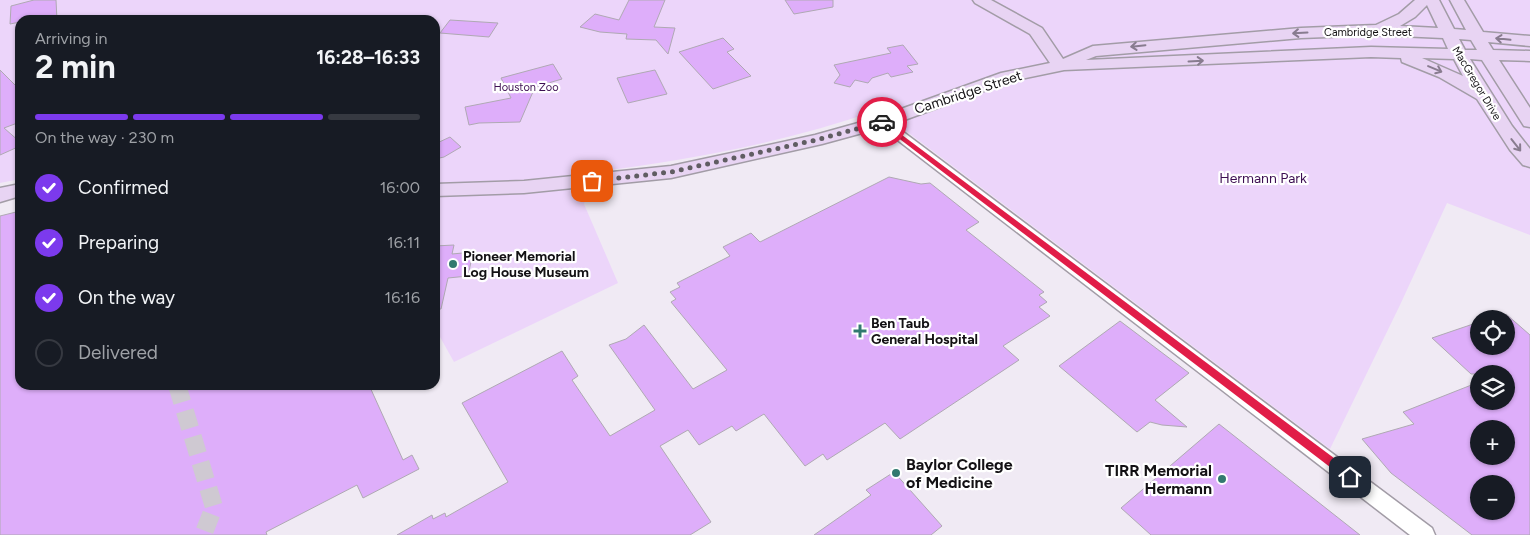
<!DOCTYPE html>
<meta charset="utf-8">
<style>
body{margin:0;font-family:Figtree,sans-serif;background:#20242c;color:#f1f3f6;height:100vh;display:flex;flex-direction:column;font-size:19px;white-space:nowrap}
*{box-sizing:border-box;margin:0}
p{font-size:16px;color:#9ea1a6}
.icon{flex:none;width:28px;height:28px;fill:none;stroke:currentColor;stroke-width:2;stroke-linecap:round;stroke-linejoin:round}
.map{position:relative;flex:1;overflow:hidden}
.drawer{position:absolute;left:15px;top:15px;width:425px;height:375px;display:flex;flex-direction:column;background:#171b24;border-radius:15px;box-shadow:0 1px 4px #0004}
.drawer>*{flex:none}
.tools{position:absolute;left:1470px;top:310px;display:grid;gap:10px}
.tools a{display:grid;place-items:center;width:45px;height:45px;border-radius:50%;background:#171b24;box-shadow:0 1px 4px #0004;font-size:25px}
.pin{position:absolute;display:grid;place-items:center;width:42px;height:42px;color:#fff;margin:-21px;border-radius:10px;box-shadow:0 2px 8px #0006}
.courier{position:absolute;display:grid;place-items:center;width:50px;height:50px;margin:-25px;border:4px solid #e11d48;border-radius:50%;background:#fff;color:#222;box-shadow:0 1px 6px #0007}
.head em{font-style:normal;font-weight:700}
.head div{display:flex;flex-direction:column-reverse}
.head{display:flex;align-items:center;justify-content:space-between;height:85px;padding:0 20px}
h1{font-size:32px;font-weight:700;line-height:38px}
.bar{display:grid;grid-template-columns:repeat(4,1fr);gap:8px 5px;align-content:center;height:60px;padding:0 20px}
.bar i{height:6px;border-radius:4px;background:#363941}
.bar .current{background:#7c3aed}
.bar p{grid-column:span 4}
ol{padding:0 20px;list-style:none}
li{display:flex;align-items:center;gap:15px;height:55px}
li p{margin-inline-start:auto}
li .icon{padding:5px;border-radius:50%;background:#7c3aed;color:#fff;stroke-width:4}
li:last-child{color:#9ea1a6}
li i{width:28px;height:28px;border:2px solid #363941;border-radius:50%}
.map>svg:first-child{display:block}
.green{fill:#ecd5fa}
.building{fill:#deaefa;stroke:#afa9b3;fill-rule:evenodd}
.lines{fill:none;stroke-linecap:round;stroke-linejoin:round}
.street-tunnel{stroke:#cfc9d2;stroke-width:18;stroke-dasharray:18 9;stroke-linecap:butt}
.street-casing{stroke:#a29ca6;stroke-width:3}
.secondary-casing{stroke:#a29ca6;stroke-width:3}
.street{fill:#fff;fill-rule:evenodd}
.secondary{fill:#e8d4f3;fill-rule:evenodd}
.oneway{stroke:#887c8f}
.route{fill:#e11d48}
.done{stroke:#605d62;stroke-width:5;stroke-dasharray:0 9}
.poi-dot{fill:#327970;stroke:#fff;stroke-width:2}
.labels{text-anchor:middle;stroke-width:4.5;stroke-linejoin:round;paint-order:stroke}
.far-street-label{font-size:11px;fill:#131114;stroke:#fff}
.far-park-label{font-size:11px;fill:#3d0f52;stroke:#fff}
.street-label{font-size:14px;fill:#131114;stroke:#fff}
.park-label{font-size:14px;fill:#3d0f52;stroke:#fff}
.poi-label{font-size:14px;font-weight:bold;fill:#131114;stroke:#fff;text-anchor:start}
.near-poi-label{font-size:16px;font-weight:bold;fill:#131114;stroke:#fff;text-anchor:start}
</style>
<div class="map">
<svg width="1530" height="535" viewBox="0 0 1530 535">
<rect width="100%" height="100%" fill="#f0eaf4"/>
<path class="green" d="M 0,0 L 1530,0 L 1530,235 L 1447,203 L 1400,305 L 1330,449 L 878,110 C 786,142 691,160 594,172 L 584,204 L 618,283 L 454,362 L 435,328 L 435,20 L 20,20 L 20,179 L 0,183 Z"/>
<g class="building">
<polygon points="34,0 56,0 57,20 20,20 20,22 10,24 11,6"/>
<polygon points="629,0 665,0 654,27 675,28 668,54 656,40 626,39 627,34 600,32 580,27 595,14 619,20"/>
<polygon points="785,0 833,0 833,7 794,14"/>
<polygon points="450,20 498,23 489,37 440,33"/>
<polygon points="723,38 734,49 727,52 751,76 713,89 679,52"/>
<polygon points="903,45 918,64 907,66 913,72 891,77 888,73 872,78 868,83 855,80 850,87 834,83 840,75 834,65 891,53 887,48"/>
<polygon points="553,64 562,79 535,87 520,122 479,123 469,125 465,107 511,98 501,78"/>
<polygon points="0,70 20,90 20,122 4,128 20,142 20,146 0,155"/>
<polygon points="655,70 667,94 628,103 617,78"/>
<polygon points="450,137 461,147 444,157 435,159 435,144"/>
<polygon points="889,177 921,184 930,183 979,222 966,230 1044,292 1039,295 1047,302 1039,307 1050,316 1003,346 1019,360 900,439 885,423 827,460 823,454 805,466 764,414 736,431 732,426 699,445 688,430 660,446 711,522 690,535 397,535 432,515 433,519 445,513 446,517 508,482 462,403 562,351 578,376 572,380 610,436 655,410 609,345 626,339 644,325 693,389 727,370 671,302 676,299 670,292 680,287 677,283 730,256 723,247 751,233 760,242"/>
<polygon points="20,211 20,385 369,385 403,460 412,455 419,469 363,498 357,485 266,532 267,535 0,535 0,216"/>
<polygon points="454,245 452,254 473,252 468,276 448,278 441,309 435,309 435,246"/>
<path d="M 1506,314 L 1530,335 L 1530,535 L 1472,535 L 1391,473 L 1362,439 L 1414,424 L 1403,412 L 1479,382 L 1479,401 L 1506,401 L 1506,374 L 1471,374 L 1432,338 L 1479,322 L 1479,346 L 1506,346 ZM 1479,429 L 1506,429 L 1506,456 L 1479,456 ZM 1479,484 L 1506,484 L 1506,511 L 1479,511 Z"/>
<polygon points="1120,321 1189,373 1155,400 1187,427 1162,425 1150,422 1137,432 1059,366"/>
<polygon points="1219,424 1360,535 1151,535 1121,508"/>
<polygon points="894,472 942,526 931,535 814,535 871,495 866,490"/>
</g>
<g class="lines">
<polyline class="street-tunnel" points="177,385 214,507 203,535"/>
<defs>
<polygon id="street" points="882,118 886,119 1432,528 1435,535 1410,535 878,125 876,122 878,119"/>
<g id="secondary">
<path d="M 973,0 L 991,0 L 1042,28 L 1063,59 L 1093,46 L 1301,28 L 1376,25 L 1399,14 L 1415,0 L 1439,0 L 1454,29 L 1466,30 L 1450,0 L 1464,0 L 1483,32 L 1530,36 L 1530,46 L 1488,42 L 1493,50 L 1530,51 L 1530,61 L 1499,60 L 1530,108 L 1530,127 L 1524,126 L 1482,60 L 1470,59 L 1512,126 L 1530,149 L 1530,167 L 1523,165 L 1510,150 L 1477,99 L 1439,77 L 1402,62 L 1401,58 L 1371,57 L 1064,70 L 1011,81 L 888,126 L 822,144 L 671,178 L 524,193 L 435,196 L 435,184 L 524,181 L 671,166 L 815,135 L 876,118 L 1001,73 L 1050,63 L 1030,34 L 975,3 ZM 1427,5 L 1438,28 L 1400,26 L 1415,17 ZM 1378,35 L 1443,38 L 1448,49 L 1371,47 L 1086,60 L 1096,56 L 1301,38 ZM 1459,39 L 1471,40 L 1477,50 L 1465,50 ZM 1422,58 L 1454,59 L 1463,76 Z"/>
<polygon points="20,184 20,196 0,202 0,188"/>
</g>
</defs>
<use href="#street" class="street-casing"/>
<use href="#secondary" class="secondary-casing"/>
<use href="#street" class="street"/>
<use href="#secondary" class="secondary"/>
</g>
<defs><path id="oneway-shaft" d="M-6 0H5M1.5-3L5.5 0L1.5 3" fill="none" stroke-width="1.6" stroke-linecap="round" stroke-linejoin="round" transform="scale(1.25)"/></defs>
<g class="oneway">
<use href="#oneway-shaft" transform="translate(1300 33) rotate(177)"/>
<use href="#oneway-shaft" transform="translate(1503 39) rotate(-174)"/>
<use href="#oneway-shaft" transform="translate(1138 46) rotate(174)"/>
<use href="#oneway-shaft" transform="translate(1196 61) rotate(-3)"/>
<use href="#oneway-shaft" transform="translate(1435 69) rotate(23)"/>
<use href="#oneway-shaft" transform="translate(1516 145) rotate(52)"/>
</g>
<polygon class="route" points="882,120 1354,473 1354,480 1347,480 880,124 879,122"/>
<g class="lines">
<polyline class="done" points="592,181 671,172 816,140 882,122"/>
</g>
<g class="poi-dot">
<circle cx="453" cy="264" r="5"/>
<path d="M857.5 323.5h5v5h5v5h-5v5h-5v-5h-5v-5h5z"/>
<circle cx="896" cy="473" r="5"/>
<circle cx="1222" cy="479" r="5"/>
</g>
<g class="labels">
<g class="far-street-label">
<text x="1368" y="36">Cambridge Street</text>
<text transform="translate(1477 83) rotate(59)" y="4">MacGregor Drive</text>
</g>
<g class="far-park-label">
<text x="526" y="91">Houston Zoo</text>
</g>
<g class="street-label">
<text transform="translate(968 92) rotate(-18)" y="5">Cambridge Street</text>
</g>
<g class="park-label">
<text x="1263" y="183">Hermann Park</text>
</g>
<g class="poi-label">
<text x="463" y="261">Pioneer Memorial<tspan x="463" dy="16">Log House Museum</tspan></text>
<text x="871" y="328">Ben Taub<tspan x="871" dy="16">General Hospital</tspan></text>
</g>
<g class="near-poi-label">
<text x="906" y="470">Baylor College<tspan x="906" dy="18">of Medicine</tspan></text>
<text x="1212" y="476" text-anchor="end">TIRR Memorial<tspan x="1212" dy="18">Hermann</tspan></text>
</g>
</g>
</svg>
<div class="tools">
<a><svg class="icon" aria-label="locate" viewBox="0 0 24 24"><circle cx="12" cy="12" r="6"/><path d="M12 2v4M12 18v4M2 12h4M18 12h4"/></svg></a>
<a><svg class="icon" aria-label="layers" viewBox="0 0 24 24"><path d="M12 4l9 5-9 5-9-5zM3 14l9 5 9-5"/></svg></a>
<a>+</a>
<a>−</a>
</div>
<div class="pin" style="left:592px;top:181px;background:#ea580c"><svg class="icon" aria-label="bag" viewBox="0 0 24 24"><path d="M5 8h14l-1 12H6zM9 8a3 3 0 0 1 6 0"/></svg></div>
<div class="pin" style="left:1350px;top:477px;background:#1f2937"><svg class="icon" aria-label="home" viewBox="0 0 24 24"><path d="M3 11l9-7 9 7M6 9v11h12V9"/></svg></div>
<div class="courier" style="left:882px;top:122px"><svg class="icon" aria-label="car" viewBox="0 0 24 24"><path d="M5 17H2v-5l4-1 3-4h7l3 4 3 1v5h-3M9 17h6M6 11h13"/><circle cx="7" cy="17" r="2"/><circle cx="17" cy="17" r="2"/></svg></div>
<section class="drawer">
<div class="head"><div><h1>2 min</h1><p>Arriving in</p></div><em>16:28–16:33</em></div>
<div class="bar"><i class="current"></i><i class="current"></i><i class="current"></i><i></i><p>On the way · 230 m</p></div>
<ol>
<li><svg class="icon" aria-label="check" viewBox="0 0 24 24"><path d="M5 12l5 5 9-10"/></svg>Confirmed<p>16:00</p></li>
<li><svg class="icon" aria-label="check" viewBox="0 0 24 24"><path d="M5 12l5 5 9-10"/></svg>Preparing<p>16:11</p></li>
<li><svg class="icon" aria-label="check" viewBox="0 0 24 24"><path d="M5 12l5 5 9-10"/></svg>On the way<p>16:16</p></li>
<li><i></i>Delivered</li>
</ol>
</section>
</div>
